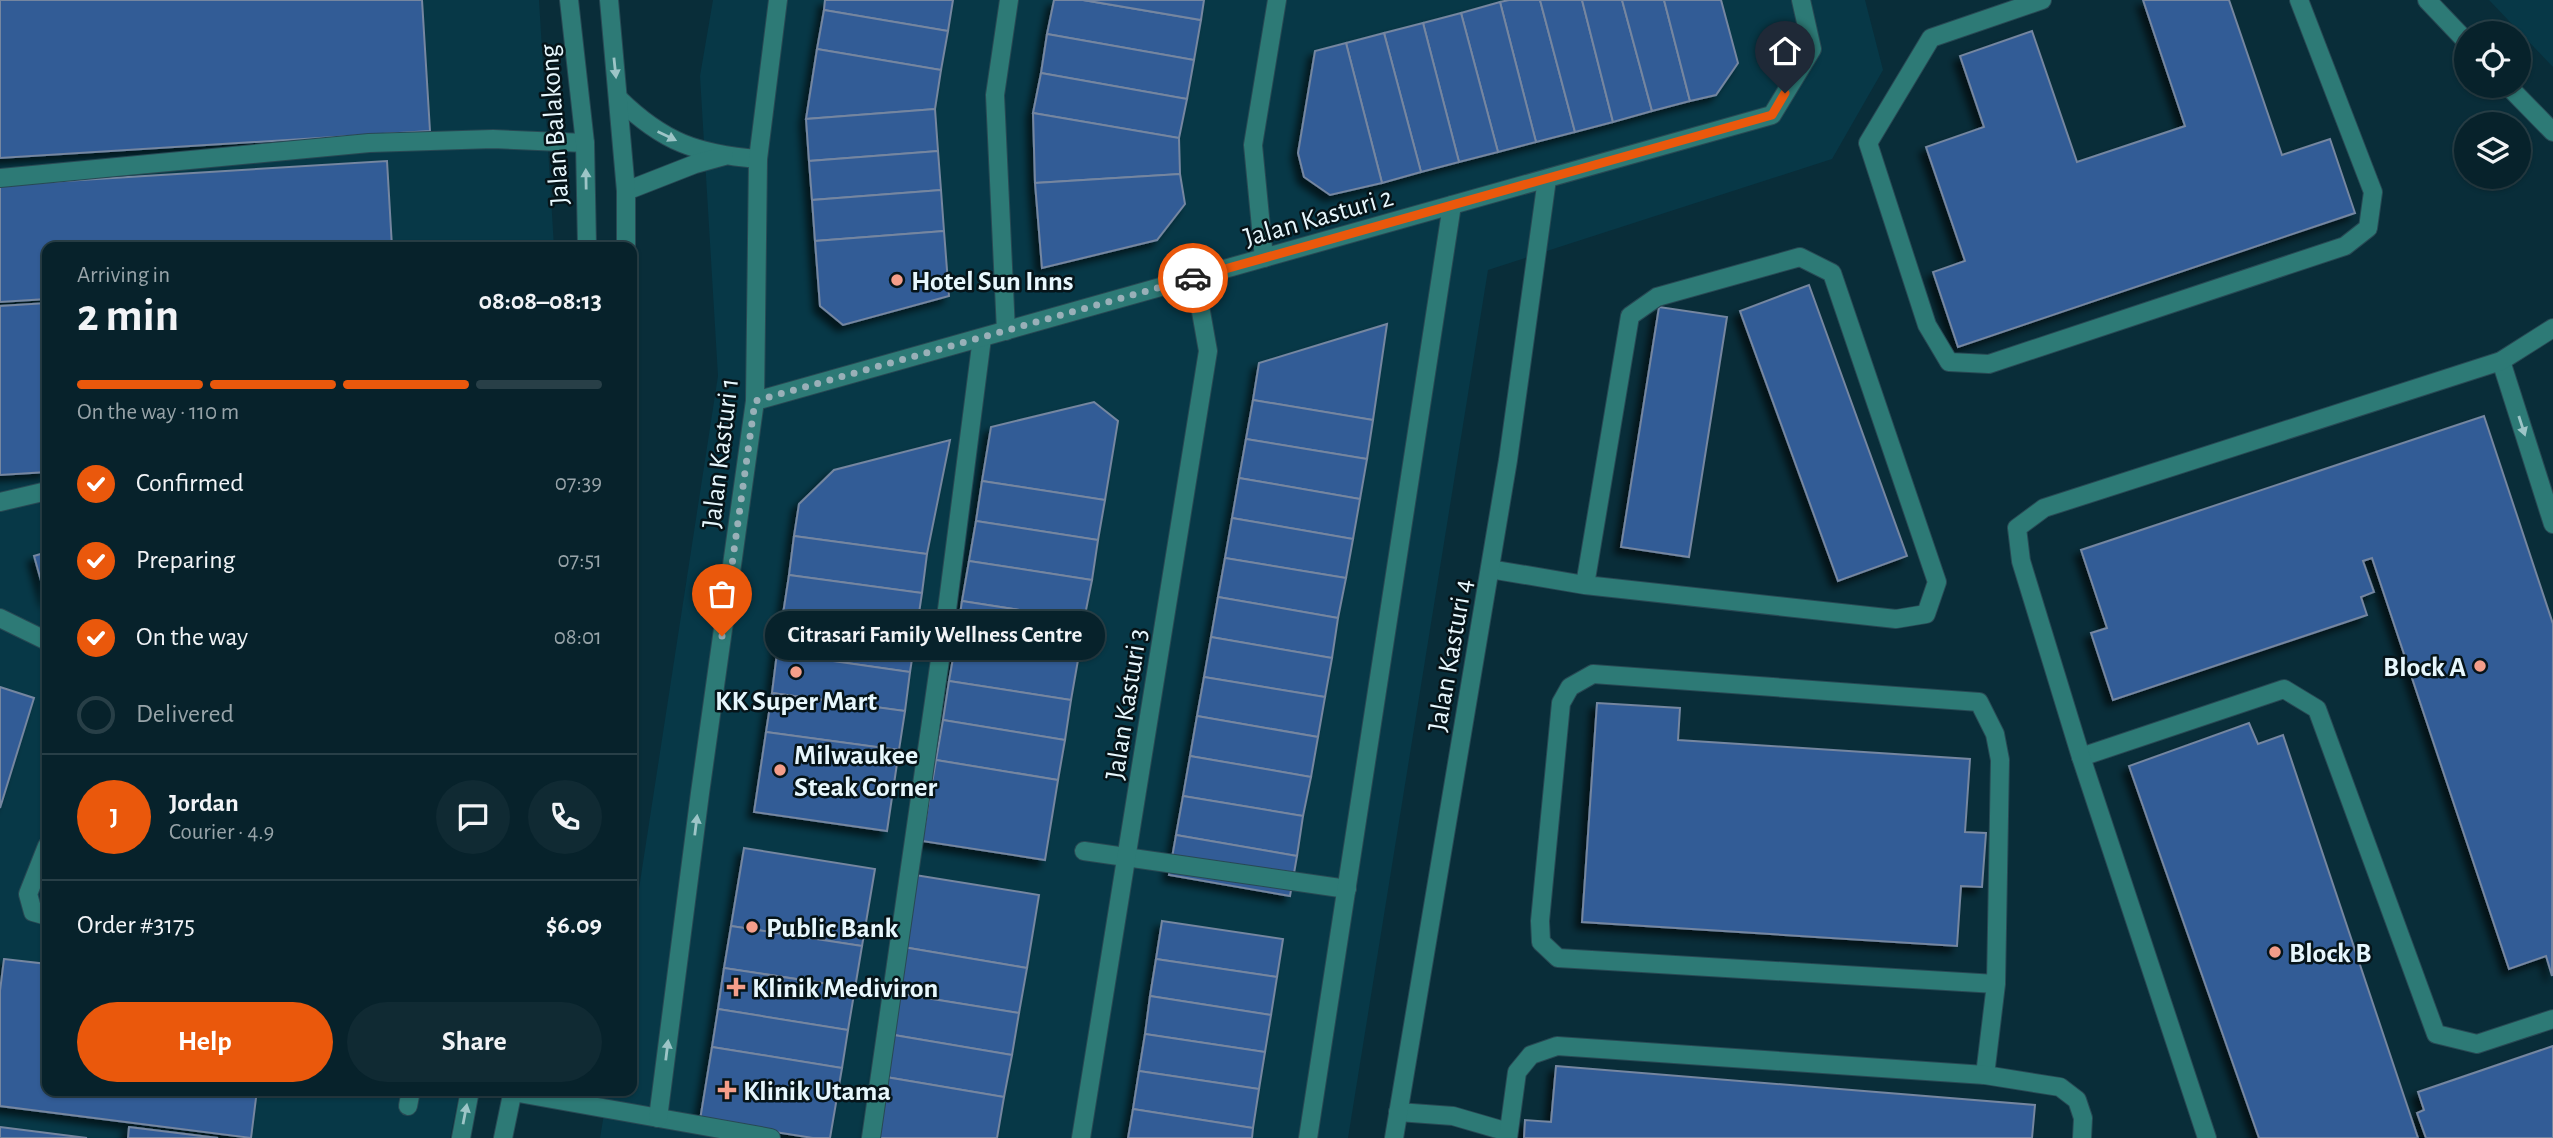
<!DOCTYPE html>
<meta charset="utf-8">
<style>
body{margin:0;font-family:"Alegreya Sans",sans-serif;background:#102a33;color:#f1f3f6;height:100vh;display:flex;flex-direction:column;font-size:26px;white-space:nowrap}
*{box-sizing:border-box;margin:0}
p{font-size:23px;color:#98a4a9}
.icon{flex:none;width:38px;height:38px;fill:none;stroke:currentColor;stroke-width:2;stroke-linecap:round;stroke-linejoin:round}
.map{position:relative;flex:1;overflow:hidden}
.drawer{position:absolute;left:42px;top:242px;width:595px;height:854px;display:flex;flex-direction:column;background:#07222b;border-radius:14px;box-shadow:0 2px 5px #0004,0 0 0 2px #283f47}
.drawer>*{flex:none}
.tools{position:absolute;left:2454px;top:21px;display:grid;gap:14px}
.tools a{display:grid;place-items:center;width:77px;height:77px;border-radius:50%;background:#07222b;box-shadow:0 2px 5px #0004,0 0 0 2px #283f47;font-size:35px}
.pin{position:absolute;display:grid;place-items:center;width:60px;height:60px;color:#fff;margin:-72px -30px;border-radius:50% 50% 50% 0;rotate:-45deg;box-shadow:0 0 7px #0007}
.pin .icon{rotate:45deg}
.courier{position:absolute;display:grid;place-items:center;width:70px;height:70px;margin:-35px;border:5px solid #ea580c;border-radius:50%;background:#fff;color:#222;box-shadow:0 2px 9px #0007}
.bubble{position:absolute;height:49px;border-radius:24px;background:#07222b;box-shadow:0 2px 5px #0004,0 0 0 2px #283f47;font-size:23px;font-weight:700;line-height:49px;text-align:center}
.head em{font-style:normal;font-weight:700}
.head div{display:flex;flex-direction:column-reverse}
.head{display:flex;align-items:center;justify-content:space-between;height:119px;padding:0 35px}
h1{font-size:46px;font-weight:700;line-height:52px}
.bar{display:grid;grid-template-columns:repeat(4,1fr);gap:10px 7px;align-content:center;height:84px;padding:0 35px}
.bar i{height:9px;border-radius:5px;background:#283f47}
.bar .active{background:#ea580c}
.bar p{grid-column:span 4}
.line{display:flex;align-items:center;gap:18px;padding:0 35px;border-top:2px solid #283f47}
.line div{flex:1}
.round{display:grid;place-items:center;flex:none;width:74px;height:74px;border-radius:37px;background:#102a33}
ol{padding:0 35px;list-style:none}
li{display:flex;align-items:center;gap:21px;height:77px}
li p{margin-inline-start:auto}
li .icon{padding:7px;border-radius:50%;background:#ea580c;color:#fff;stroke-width:4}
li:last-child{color:#98a4a9}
li i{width:38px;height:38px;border:4px solid #283f47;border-radius:50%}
.action{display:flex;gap:14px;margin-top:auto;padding:14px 35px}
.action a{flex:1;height:80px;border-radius:42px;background:#ea580c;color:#fff;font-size:28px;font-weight:700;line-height:80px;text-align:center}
.action a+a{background:#102a33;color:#f1f3f6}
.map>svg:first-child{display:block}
.built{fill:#073847}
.building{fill:#335b96;stroke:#7486a0;stroke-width:2;filter:url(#shadow)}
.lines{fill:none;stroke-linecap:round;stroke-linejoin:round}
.service-casing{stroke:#284954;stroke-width:20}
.minor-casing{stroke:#284954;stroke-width:20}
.tertiary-casing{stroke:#284954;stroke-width:20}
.service{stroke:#2d7a76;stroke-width:18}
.minor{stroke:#2d7a76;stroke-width:18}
.tertiary{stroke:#2d7a76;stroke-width:18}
.oneway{fill:#9dc5c7}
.done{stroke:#99b0b8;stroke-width:7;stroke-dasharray:0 12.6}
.route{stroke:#ea580c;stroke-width:9}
.poi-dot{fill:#f49e8a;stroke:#061419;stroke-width:2.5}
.labels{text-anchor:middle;stroke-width:5;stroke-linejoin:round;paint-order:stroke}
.street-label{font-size:28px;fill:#e7f7fd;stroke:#061419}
.poi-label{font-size:28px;font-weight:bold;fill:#e7f7fd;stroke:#061419;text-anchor:start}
</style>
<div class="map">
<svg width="2553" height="1138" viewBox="0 0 2553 1138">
<defs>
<filter id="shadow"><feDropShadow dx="-6" dy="6" stdDeviation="3.5" flood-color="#0009"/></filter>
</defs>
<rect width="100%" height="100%" fill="#092d39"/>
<g class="built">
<polygon points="0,0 539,0 554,247 47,247 47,1090 460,1090 450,1138 0,1138"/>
<polygon points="713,0 1865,0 1883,70 1832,159 1488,270 1348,1138 600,1138 608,1090 632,1090 632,934 718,376 700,76"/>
<polygon points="2489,0 2553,0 2553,67"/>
</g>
<g class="building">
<polygon points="0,0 422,0 430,131 0,158"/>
<polygon points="825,0 953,0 948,31 824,10"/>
<polygon points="1054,0 1083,0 1201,20 1194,60 1047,34"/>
<polygon points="1083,0 1204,0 1201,20"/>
<polygon points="1509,0 1540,0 1575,132 1536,142 1500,2"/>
<polygon points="1540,0 1582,0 1613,122 1575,132"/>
<polygon points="1582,0 1622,0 1652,111 1613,122"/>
<polygon points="1622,0 1664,0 1690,101 1652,111"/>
<polygon points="1664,0 1721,0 1738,63 1716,95 1690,101"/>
<polygon points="2143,0 2229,0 2282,155 2330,139 2355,213 1958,347 1933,272 1965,261 1926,147 1984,127 1960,56 2032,31 2077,162 2185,126"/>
<polygon points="1500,2 1536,142 1498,152 1461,13"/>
<polygon points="824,10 948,31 941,70 817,49"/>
<polygon points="1461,13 1498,152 1459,162 1423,23"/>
<polygon points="1423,23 1459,162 1421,172 1384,33"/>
<polygon points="1384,33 1421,172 1382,183 1346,43"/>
<polygon points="1047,34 1194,60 1187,99 1041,73"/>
<polygon points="1346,43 1382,183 1330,195 1304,177 1298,153 1315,51"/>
<polygon points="817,49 941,70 935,109 806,119"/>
<polygon points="1041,73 1187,99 1179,138 1033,113"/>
<polygon points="935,109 938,151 809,161 806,119"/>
<polygon points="1033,113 1179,138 1180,174 1035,183"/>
<polygon points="938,151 941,190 812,200 809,161"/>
<polygon points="387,161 392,247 47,247 47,299 0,302 0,185"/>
<polygon points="1180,174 1185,204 1157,240 1042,268 1035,183"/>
<polygon points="941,190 944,231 815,241 812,200"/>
<polygon points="944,231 949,296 843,325 820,306 815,241"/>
<polygon points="1809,285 1907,556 1838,581 1740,311"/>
<polygon points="47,303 47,472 0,475 0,306"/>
<polygon points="1659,307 1727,317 1689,557 1621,547"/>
<polygon points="1387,324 1373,420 1253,400 1259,363"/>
<polygon points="1253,400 1373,420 1367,459 1246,439"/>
<polygon points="1094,402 1118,421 1105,500 982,481 991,427"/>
<polygon points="2484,416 2553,624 2552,976 2546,956 2509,969 2372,558 2363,561 2374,592 2361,597 2367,615 2113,700 2091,633 2107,628 2081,550"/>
<polygon points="1246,439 1367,459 1360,499 1239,478"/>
<polygon points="950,440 927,554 794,536 799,504 834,470"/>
<polygon points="1239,478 1360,499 1353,539 1232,518"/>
<polygon points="982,481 1105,500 1098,540 976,521"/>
<polygon points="1232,518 1353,539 1346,578 1225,558"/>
<polygon points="976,521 1098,540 1092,580 969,561"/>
<polygon points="794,536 927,554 922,593 789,575"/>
<polygon points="47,552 47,602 34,556"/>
<polygon points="1225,558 1346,578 1338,618 1218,597"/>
<polygon points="969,561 1092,580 1084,620 962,601"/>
<polygon points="789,575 922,593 916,633 783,614"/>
<polygon points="1218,597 1338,618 1332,658 1211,637"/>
<polygon points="962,601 1084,620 1078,660 956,641"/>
<polygon points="783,614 916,633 910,672 777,653"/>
<polygon points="1211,637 1332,658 1325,697 1204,677"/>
<polygon points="956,641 1078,660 1071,700 949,681"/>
<polygon points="777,653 910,672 905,711 772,693"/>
<polygon points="1204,677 1325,697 1318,737 1197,716"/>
<polygon points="949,681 1071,700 1065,740 943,720"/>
<polygon points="0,687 34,698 0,808"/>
<polygon points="772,693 905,711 899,750 766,732"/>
<polygon points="1597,703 1680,708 1678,740 1970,759 1965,832 1986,833 1982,887 1961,886 1957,946 1582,922"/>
<polygon points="1197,716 1318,737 1311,777 1190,756"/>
<polygon points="943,720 1065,740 1058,780 936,760"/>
<polygon points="2249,723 2258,744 2283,735 2418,1138 2259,1138 2129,766"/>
<polygon points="766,732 899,750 887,831 754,812"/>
<polygon points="1190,756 1311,777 1303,816 1183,796"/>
<polygon points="936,760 1058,780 1045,860 922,841"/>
<polygon points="1183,796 1303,816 1297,856 1176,835"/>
<polygon points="1176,835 1297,856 1290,896 1169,875"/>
<polygon points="744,848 875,869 862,946 731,926"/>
<polygon points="915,875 1039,895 1027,968 903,947"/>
<polygon points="1162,921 1283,939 1277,977 1156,959"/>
<polygon points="731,926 862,946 855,988 724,968"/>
<polygon points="903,947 1027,968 1019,1013 895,993"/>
<polygon points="4,959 47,964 47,1090 257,1090 251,1138 0,1106 0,991"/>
<polygon points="1156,959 1277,977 1271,1015 1150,996"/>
<polygon points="724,968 855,988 848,1030 718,1009"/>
<polygon points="895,993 1019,1013 1012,1055 888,1034"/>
<polygon points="1150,996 1271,1015 1265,1052 1145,1034"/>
<polygon points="718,1009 848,1030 842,1068 712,1047"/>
<polygon points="888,1034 1012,1055 1004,1097 880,1076"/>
<polygon points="1145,1034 1265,1052 1259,1089 1139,1071"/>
<polygon points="2553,1046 2553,1138 2426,1138 2417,1113 2424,1110 2418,1092"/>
<polygon points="712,1047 842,1068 830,1138 813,1138 700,1120"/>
<polygon points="1556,1066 2035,1105 2032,1138 1524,1138 1525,1120 1551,1122"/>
<polygon points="1139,1071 1259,1089 1253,1128 1133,1109"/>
<polygon points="880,1076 1004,1097 997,1138 870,1138"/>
<polygon points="1133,1109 1253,1128 1252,1138 1128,1138"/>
<polygon points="0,1127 87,1138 0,1138"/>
<polygon points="129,1127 218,1138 128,1138"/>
</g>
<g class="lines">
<defs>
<g id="service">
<polyline points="2042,0 1931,38 1868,143 1927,325 1949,362 1989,364 2345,246 2368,228 2373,192 2299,0"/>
<polyline points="0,178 369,143 493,139 585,143"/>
<polyline points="1006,331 995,95 1009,0"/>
<polyline points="2501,361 2553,524"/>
<polyline points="0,502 47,491"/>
<polyline points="1490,569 1585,585 1896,619 1926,614 1937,582 1832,273 1800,257 1657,297 1630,316 1585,585"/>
<polyline points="0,618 47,641"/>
<polyline points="2081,757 2284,689 2317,709 2436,1034 2477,1044 2553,1019"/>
<polyline points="47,846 28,894 33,912 47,916"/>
<polyline points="1084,851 1347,889"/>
<polyline points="1985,1075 1996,984 2000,760 1995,734 1979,702 1593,674 1570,687 1561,703 1540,921 1541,942 1558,958 1996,984"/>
<polyline points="408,1106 411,1090"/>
<polyline points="1398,1112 1453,1116 1508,1132"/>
<polyline points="871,1138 945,625 982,338"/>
<polyline points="1308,1138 1452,205"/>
<polyline points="1508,1138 1517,1072 1531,1055 1557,1046 1985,1075 2060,1087 2077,1100 2083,1118 2082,1138"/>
<polyline points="2207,1138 2081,757 2021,561 2017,528 2044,508 2501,361 2553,328"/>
</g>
<g id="minor">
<polyline points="2427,0 2466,41"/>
<polyline points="2508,86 2553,132"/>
<path d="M 619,99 C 663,142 697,154 758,159"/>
<polyline points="626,191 695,164 724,156"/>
<polyline points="1264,258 1253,145 1277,0"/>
<polyline points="755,401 1772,115 1812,49 1801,0"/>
<polyline points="513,1092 771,1138"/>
<polyline points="658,1118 700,793 755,401 758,159 778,0"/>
<polyline points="1081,1138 1208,351 1195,278"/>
<polyline points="1394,1138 1508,460 1547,179"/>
</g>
<g id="tertiary">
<polyline points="569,0 585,143 587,247"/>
<polyline points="609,0 626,191 626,247"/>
<polyline points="461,1138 470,1090"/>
<polyline points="503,1138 513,1090"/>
</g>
</defs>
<use href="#service" class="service-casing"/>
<use href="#minor" class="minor-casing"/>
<use href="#tertiary" class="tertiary-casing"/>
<use href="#service" class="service"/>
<use href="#minor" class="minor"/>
<use href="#tertiary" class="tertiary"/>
</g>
<defs><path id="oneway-solid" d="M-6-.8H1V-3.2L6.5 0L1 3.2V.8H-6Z" transform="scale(1.75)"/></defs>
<g class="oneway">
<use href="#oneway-solid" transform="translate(615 68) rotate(84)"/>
<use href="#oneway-solid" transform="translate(667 136) rotate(26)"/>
<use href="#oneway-solid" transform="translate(586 179) rotate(-91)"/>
<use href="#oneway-solid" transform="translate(2522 426) rotate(72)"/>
<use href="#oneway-solid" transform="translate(696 825) rotate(-83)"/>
<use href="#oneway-solid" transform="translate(667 1050) rotate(-83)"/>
<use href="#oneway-solid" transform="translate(465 1114) rotate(-79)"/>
</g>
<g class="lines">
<polyline class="done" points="722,636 755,401 1193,278"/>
<polyline class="route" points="1193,278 1772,115 1785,93"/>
</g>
<g class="poi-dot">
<circle cx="897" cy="280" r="7"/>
<circle cx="2480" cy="666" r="7"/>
<circle cx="796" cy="672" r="7"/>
<circle cx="780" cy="770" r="7"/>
<circle cx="752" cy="927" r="7"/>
<circle cx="2275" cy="952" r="7"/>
<path d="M732.5 976.5h7v7h7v7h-7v7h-7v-7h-7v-7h7z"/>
<path d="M723.5 1079.5h7v7h7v7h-7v7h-7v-7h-7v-7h7z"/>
</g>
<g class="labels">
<g class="street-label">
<text transform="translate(553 125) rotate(-94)" y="10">Jalan Balakong</text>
<text transform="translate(1318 216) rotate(-16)" y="10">Jalan Kasturi 2</text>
<text transform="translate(719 453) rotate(-83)" y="10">Jalan Kasturi 1</text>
<text transform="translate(1449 655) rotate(-80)" y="10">Jalan Kasturi 4</text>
<text transform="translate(1125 704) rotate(-81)" y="10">Jalan Kasturi 3</text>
</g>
<g class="poi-label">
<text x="911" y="290">Hotel Sun Inns</text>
<text x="2466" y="676" text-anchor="end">Block A</text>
<text x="796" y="710" text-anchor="middle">KK Super Mart</text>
<text x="794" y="764">Milwaukee<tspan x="794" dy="32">Steak Corner</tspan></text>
<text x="766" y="937">Public Bank</text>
<text x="2289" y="962">Block B</text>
<text x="752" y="997">Klinik Mediviron</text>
<text x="743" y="1100">Klinik Utama</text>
</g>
</g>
</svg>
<div class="tools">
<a><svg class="icon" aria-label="locate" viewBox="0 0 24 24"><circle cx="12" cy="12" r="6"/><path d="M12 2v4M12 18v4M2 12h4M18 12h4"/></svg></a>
<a><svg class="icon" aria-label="layers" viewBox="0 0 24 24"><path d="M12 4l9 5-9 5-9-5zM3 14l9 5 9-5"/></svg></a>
</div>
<div class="pin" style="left:722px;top:636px;background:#ea580c"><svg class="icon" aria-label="bag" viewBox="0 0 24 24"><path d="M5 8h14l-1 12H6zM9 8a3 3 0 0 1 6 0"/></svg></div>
<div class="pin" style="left:1785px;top:93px;background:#1f2937"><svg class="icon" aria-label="home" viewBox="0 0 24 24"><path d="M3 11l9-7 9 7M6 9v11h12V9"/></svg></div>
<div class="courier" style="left:1193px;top:278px"><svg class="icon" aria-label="car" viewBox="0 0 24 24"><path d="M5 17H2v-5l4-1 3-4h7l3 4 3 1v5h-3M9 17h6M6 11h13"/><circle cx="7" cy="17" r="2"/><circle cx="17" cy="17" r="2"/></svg></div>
<div class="bubble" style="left:765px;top:611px;width:340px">Citrasari Family Wellness Centre</div>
<section class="drawer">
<div class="head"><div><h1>2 min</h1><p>Arriving in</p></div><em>08:08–08:13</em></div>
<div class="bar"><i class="active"></i><i class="active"></i><i class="active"></i><i></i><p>On the way · 110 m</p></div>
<ol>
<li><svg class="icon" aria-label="check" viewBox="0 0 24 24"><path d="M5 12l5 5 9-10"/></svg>Confirmed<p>07:39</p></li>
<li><svg class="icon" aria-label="check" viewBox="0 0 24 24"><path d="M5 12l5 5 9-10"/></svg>Preparing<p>07:51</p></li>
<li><svg class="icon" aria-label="check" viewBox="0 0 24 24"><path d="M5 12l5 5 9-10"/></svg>On the way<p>08:01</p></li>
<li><i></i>Delivered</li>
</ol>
<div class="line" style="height:126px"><b class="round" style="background:#ea580c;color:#fff">J</b><div><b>Jordan</b><p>Courier · 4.9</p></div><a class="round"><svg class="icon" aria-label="chat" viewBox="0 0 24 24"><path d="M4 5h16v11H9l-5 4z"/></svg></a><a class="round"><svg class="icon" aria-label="phone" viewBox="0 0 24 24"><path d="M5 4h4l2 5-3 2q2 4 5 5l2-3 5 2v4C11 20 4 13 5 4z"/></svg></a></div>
<div class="line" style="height:91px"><div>Order #3175</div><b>$6.09</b></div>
<div class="action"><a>Help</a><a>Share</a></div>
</section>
</div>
